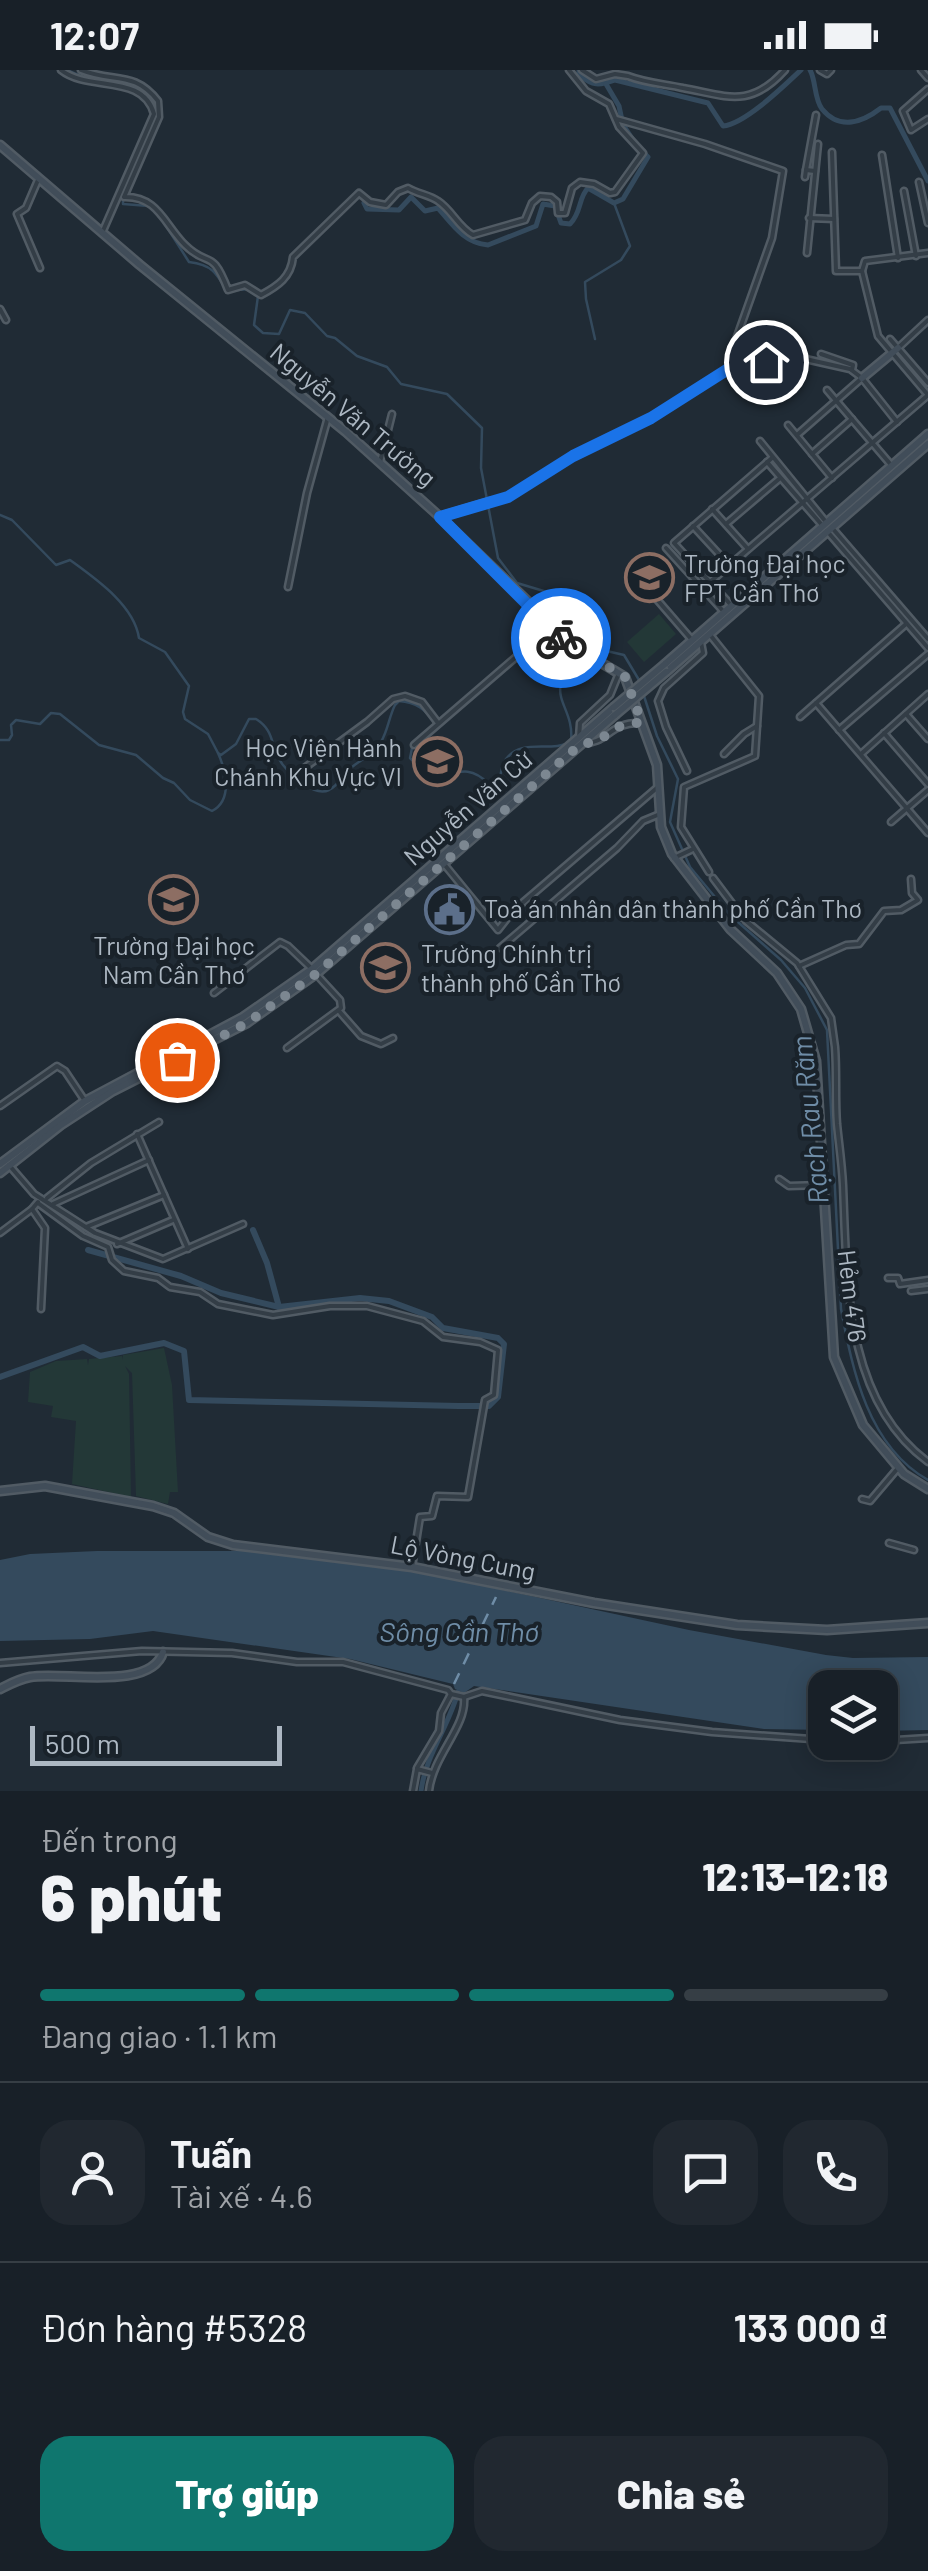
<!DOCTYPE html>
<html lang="vi">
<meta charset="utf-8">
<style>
body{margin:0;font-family:Barlow,sans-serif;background:#212830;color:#f1f3f6;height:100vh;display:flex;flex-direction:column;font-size:38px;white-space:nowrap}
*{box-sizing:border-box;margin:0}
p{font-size:32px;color:#9fa3a8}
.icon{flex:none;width:55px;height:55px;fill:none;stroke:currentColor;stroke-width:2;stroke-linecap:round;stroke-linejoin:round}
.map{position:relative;height:1721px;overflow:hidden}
.details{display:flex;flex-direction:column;background:#182028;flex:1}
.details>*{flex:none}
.controls{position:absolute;left:808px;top:1600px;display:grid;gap:20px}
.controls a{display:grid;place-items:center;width:90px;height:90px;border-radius:20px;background:#182028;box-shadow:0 5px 25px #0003,0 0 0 2px #363e45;font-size:50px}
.scale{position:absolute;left:30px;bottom:25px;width:252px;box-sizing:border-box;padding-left:10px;border:5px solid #adb8c3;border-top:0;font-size:28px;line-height:35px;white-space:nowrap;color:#adb8c3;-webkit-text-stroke:8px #19222a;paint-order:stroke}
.pin{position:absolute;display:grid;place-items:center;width:85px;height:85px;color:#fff;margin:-42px;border:5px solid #fff;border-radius:50%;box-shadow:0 2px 10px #0007}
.courier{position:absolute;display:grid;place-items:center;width:100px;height:100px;margin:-50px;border:8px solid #1a73e8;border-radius:50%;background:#fff;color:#222;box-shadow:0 2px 12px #0007}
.headline em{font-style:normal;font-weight:800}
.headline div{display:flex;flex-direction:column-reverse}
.headline{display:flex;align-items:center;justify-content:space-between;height:170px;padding:0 40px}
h1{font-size:65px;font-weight:800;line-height:75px}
.bar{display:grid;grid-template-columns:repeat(4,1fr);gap:15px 10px;align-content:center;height:120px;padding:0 40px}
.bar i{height:12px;border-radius:8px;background:#363e45}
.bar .on{background:#0f766e}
.bar p{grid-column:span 4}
.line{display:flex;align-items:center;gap:25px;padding:0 40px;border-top:2px solid #363e45}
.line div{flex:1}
.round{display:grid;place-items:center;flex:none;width:105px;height:105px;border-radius:30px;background:#212830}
.cta{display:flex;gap:20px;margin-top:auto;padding:20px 40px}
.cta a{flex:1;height:115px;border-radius:30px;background:#0f766e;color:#fff;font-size:40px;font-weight:800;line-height:115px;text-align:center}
.cta a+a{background:#212830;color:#f1f3f6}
.status{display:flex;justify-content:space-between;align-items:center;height:70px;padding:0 50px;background:#182028;direction:ltr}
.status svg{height:28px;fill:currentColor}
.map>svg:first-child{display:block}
.green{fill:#233837}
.water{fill:#344a5d}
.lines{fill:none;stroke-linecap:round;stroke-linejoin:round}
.stream{stroke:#344a5d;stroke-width:2.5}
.canal{stroke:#344a5d;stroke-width:5}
.river{stroke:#344a5d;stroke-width:6}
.ferry{stroke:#6f8da7;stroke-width:2.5;stroke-dasharray:12 10;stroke-linecap:butt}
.street-casing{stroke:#515b64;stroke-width:9}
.secondary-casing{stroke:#515b64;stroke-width:11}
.street{stroke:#333d46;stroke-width:4}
.secondary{stroke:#414d59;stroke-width:6}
.secondary-bridge-casing{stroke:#515b64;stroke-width:11;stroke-linecap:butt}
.secondary-bridge{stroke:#414d59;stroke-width:6}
.done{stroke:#7c8791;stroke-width:10;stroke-dasharray:0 18}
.route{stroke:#1a73e8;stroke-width:12}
.labels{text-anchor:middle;stroke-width:8;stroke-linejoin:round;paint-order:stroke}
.street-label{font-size:25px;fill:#adb8c3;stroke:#19222a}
.poi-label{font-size:25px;fill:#adb8c3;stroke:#19222a;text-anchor:start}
.water-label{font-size:28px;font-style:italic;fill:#6f8da7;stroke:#19222a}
</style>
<div class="status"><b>12:07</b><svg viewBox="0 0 49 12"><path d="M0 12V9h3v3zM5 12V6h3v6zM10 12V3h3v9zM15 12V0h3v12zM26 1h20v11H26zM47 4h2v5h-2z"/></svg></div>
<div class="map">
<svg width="928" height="1721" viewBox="0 0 928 1721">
<rect width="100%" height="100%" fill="#202b35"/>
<g class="green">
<polygon points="659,544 676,564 644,592 627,572"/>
<polygon points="164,1278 172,1315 178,1422 170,1422 168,1434 136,1426 132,1303 125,1296 129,1304 131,1427 72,1414 76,1351 51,1347 53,1336 28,1332 30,1302 56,1291 87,1289 88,1295 89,1289 122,1286 123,1290 123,1285"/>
</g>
<polygon class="water" points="97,1481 247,1481 410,1500 689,1560 826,1585 853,1588 928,1587 928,1660 880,1661 880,1618 825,1618 825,1660 764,1659 474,1616 464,1623 455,1619 453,1614 350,1589 153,1561 90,1569 0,1571 0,1490 30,1484"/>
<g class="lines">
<g class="stream">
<polyline points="67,0 88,9"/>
<polyline points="106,12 132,15 156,34"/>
<polyline points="131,107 149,64"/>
<polyline points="123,128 123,134 149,136"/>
<path d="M 161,148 L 189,192 C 212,195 216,202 227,221 L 249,219"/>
<polyline points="258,226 254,255 263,263 279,264 290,240 305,243 327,266 335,268 357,286 387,297 401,314 447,324 482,358 481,398 498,488 517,513 547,522 554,539 568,557 586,566 598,579 624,585 639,610"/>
<polyline points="595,269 586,229 585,212 621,190 630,176 614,133"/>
<path d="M 0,445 L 12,450 L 56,495 L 70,490 C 96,509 134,535 139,568 L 165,582 L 189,616 L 183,642 L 185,649 L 208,664 L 218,683"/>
<polyline points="583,577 596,579"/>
<path d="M 643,623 L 657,666 L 678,709 L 670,752 L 690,797 L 730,845 L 781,890 L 805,918 L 827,960 L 841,1239 C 853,1302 868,1376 928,1410"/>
<path d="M 0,670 L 9,670 L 12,665 L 11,655 L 16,650 L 40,654 L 51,643 L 60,644 L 99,675 L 136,685 L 163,708 L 174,713 L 190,730 L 212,741 C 233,730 226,701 218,683 L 221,685 L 236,674 L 249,649 L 256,649 C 276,661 270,679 283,695 C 292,706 314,727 329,720 C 339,715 344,704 352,697 C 363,688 373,685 381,672 C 388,660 389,647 395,635 L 399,631 C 417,632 425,640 436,653 L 413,673 L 410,688 L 425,703 L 436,707 C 459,702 470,695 489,714 L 498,713 C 502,705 500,697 506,689 C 522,667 552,684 571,671 C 575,633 540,627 578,585"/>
</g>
<g class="canal">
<path d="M 579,0 L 579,5 C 593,16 599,16 615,10 L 708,33 L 723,56 C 745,54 784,16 801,0"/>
<path d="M 810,0 C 816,10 814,29 822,39 C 840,61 863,52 881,38 L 890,38 L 928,111"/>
<polyline points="606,14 619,36 623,55 635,73"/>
<path d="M 364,133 L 367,139 L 399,140 L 411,127 L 425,141 L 438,138 C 452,154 464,173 488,175 L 536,156 L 543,134 L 555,136 L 561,153 L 570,154 C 582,142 578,128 588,118 L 614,133 L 623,129 L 648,87 L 642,81"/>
<path d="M 421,1721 C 426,1684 448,1658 458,1622"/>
</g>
<g class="river">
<polyline points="253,1160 267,1193 279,1237"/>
<polyline points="0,1307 83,1277 100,1286 164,1273 184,1281 189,1330 459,1336 489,1336 498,1327 504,1274 498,1268 443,1258 432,1247 389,1231 360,1228 279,1237 221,1223 181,1206 88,1180"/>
</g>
<polyline class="ferry" points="454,1614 496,1527"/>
<defs>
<g id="street">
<path d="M 61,0 C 88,22 143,3 154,44 L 102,163"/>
<path d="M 81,0 C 113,13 134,0 158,31 L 159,47 L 124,127 C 158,126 164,154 185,175 C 209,199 211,176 228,220 L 245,215 L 261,225 C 278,216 291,207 293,187 L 359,123 L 370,132 L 386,135 L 398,122 L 408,118 C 418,124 430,125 438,131 C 452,140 458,157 473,165 L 525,150 L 532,133 L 540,126 L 551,127 L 557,132 L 558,143 L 565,143 L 572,118 L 580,112 L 594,114 L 610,123 L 615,122 L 643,83 L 619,57 L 609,34 L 586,21 L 569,0"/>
<path d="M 582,0 L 596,9 L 615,4 L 628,6 C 646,13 665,14 683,18 C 727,26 750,39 785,0"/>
<polyline points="820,0 827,4 831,0"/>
<polyline points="921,0 928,8"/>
<polyline points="928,19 903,41 911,60 928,49"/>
<polyline points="616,49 705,74 783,101 772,168 734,275 736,294"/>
<polyline points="832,82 836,201 862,201 878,266 928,325"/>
<polyline points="882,85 898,188"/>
<polyline points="806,100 816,45"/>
<polyline points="805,107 806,100 815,101"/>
<polyline points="38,110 26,138 17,144 40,198"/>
<polyline points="919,112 928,153"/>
<polyline points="904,121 916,186"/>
<polyline points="809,148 834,149"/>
<polyline points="807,183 818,74"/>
<polyline points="862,201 865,191 928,183"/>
<polyline points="0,239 6,250"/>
<polyline points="890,269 928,313"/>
<polyline points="898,278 928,250"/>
<polyline points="821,284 853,295 852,300"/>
<polyline points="827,320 892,396"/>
<polyline points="788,355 832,408"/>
<polyline points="797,365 862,308"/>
<polyline points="760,371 826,452"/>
<polyline points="812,384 852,349"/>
<polyline points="380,392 392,344"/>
<polyline points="767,392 822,455"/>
<polyline points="490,432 508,427 573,386 651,348 736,294 750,296 801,288 850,299 862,308 897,352"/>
<polyline points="712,439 748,479"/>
<polyline points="726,454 779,409"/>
<polyline points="693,456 729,495"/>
<polyline points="833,459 928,569"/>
<polyline points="827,461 928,578"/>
<polyline points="666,478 724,542"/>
<polyline points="641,511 692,570"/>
<polyline points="710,512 928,325"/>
<polyline points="288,517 307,423 328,347"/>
<polyline points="731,535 674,473 772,388"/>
<polyline points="816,633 928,763"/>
<polyline points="906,644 928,669"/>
<polyline points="800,647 906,554"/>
<polyline points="839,660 928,584"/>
<polyline points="884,663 928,714"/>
<polyline points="579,668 580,653 610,625 619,603"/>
<path d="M 582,673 C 607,675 610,651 641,653"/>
<polyline points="414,675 552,556"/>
<polyline points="724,684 744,664 757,656"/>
<polyline points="861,684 928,624"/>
<polyline points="303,699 367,652 393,629 405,626 422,632 438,653"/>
<polyline points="687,701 666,657 658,631 664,618 703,583 701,572"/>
<polyline points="891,752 928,720"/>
<polyline points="674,788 693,779"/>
<polyline points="444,794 498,860 513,841 658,717"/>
<polyline points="709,802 681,757 684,717 755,686 759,626 711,566"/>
<polyline points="713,808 743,848"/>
<path d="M 746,851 L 797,893 L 831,948 L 835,977 C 837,1002 835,1028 837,1054 C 839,1074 842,1094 843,1115 C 847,1210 844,1330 928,1392"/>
<polyline points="500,878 617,778 643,751 660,744"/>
<polyline points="799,896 846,875 859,874 884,841 901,840 918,830 912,823 911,809"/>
<polyline points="214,923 280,872 288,876 310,897"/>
<polyline points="339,941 361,966 381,974 393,968"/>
<polyline points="287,978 341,938 340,930 316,904"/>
<polyline points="0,1036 57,996 65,1001 85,1031"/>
<polyline points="137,1064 188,1179"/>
<polyline points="9,1095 34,1124 95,1163 163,1189 243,1154"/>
<polyline points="779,1109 789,1116 822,1115"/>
<polyline points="47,1128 91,1093 159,1052"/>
<polyline points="38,1132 32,1139 45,1158 41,1239"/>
<polyline points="38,1133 83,1166 108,1177 112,1190 124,1201 158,1208 170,1217 200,1222 218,1234 273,1245 330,1236 367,1236 423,1251 443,1267 480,1272 498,1280 494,1325 485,1330 468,1427 437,1426 432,1446 420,1447 412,1497"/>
<polyline points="53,1134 149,1090"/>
<polyline points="86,1157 164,1125"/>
<polyline points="0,1163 32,1139"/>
<polyline points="117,1174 173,1150"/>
<polyline points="888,1208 898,1208 900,1214 928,1210"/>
<polyline points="911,1221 928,1219"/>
<polyline points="862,1429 870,1431 898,1398"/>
<polyline points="889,1473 914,1480"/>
<polyline points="0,1593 142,1581 232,1583 297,1592 343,1592 448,1620 451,1624 464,1627 482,1621 620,1650 712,1662 825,1670"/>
<polyline points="880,1671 928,1668"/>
<polyline points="417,1698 439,1661 441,1643 451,1624"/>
<polyline points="413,1721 417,1699 432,1703"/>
<path d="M 429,1721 C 433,1685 467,1657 464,1627"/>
</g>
<g id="secondary">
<polyline points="0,75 140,195 346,362 440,447 540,543 563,570 625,607 657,695 661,757 672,784 730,859 777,903 801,939 816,991 834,1287 863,1355 904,1404 928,1419"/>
<polyline points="862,308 898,278"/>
<polyline points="440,447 490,432"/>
<polyline points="665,594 928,364"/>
<polyline points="666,602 928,374"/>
<polyline points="0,1094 85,1031 243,947 312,899 614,637"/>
<polyline points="0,1103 61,1055 113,1021 247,953 316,904 615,645"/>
<polyline points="0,1421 45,1416 153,1436 174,1443 208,1467 233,1475 412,1497 594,1533 737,1555 827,1560 928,1553"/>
<path d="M 0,1619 C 10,1614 19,1609 30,1607 C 62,1601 151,1622 163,1582"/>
</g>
</defs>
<use href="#street" class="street-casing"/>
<use href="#secondary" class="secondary-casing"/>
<use href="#street" class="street"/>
<use href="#secondary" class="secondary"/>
<defs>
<g id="secondary-bridge">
<polyline points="614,637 665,594"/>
<polyline points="615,645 666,602"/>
</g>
</defs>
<use href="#secondary-bridge" class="secondary-bridge-casing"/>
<use href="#secondary-bridge" class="secondary-bridge"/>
</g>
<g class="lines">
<path class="done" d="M 177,990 L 247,953 L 316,904 L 582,673 C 608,675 608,651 642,653 L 625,607 L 561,568"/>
<polyline class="route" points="561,568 440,447 508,427 573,386 651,348 736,294 750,296 766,292"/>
</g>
<defs>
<symbol id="university-ring" viewBox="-11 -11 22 22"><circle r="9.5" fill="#19222a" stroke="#8d6e63" stroke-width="1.5"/><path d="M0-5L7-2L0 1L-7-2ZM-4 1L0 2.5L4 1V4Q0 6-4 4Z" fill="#8d6e63"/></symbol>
<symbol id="civic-ring" viewBox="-11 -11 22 22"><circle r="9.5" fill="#19222a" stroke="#5c6f8a" stroke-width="1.5"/><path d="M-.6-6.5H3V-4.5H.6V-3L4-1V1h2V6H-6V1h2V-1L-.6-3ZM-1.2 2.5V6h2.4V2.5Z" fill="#5c6f8a"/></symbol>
</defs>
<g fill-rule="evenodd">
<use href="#university-ring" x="622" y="480" width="55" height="55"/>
<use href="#university-ring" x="410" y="664" width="55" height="55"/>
<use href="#university-ring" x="146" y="802" width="55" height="55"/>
<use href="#civic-ring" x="422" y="812" width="55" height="55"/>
<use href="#university-ring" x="358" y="870" width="55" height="55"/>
</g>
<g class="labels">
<g class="street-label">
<text transform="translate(353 345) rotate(40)" y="9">Nguyễn Văn Trường</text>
<text transform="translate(468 738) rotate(-41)" y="9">Nguyễn Văn Cừ</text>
<text transform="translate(852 1226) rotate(83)" y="9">Hẻm 476</text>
<text transform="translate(463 1488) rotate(11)" y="9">Lộ Vòng Cung</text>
</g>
<g class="poi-label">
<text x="684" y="503">Trường Đại học<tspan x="684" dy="29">FPT Cần Thơ</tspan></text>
<text x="402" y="687" text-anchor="end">Học Viện Hành<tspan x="402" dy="29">Chánh Khu Vực VI</tspan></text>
<text x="484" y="848">Toà án nhân dân thành phố Cần Thơ</text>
<text x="174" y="885" text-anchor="middle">Trường Đại học<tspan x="174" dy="29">Nam Cần Thơ</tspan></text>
<text x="421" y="893">Trường Chính trị<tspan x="421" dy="29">thành phố Cần Thơ</tspan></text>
</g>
<g class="water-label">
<text transform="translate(810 1050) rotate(-96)" y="10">Rạch Rau Răm</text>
<text x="459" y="1572">Sông Cần Thơ</text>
</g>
</g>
</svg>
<div class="controls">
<a><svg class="icon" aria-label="layers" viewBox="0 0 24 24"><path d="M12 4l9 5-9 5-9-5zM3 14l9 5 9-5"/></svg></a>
</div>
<div class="scale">500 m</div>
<div class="pin" style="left:177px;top:990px;background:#ea580c"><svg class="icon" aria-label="bag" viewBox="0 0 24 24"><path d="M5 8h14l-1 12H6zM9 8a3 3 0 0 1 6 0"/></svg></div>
<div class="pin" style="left:766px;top:292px;background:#1f2937"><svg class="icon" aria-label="home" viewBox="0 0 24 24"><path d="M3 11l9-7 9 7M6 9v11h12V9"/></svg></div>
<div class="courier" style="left:561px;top:568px"><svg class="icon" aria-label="bike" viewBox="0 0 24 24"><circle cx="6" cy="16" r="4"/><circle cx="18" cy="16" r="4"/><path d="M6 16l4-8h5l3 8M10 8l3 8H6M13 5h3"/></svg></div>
</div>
<section class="details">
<div class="headline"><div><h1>6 phút</h1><p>Đến trong</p></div><em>12:13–12:18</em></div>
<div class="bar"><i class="on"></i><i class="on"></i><i class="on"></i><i></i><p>Đang giao · 1.1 km</p></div>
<div class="line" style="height:180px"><a class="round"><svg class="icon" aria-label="person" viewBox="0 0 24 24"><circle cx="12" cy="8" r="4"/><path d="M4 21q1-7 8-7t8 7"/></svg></a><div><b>Tuấn</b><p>Tài xế · 4.6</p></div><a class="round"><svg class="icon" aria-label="chat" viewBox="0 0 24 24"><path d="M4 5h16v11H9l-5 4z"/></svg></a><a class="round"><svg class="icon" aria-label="phone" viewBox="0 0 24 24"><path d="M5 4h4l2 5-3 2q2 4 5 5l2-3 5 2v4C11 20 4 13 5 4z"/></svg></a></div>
<div class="line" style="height:130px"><div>Đơn hàng #5328</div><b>133 000 ₫</b></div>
<div class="cta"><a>Trợ giúp</a><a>Chia sẻ</a></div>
</section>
